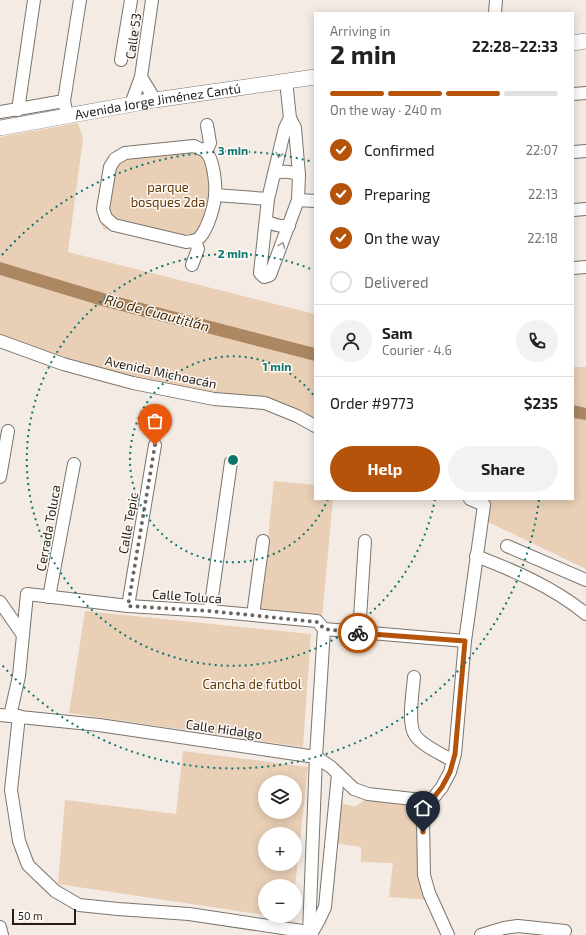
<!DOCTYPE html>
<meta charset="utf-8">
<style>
body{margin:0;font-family:"Exo 2",sans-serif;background:#f2f2f2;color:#202124;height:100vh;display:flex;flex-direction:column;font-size:15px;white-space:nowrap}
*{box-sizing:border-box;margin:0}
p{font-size:13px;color:#757577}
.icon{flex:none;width:22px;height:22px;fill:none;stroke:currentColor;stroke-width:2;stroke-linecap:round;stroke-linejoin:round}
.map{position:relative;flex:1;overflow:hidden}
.details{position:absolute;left:314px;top:12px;width:260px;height:488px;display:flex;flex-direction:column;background:#fff;border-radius:0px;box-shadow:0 2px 10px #0003}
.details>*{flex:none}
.fabs{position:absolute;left:258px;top:775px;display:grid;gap:8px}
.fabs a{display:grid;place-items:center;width:44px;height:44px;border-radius:50%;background:#fff;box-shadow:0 2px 10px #0003;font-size:20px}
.scale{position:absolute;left:12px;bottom:10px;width:64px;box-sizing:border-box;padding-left:4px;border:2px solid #211e1b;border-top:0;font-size:11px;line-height:14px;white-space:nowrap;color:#211e1b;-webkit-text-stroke:3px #fffaf5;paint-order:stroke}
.pin{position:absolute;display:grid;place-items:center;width:34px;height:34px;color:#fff;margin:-41px -17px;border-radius:50% 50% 50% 0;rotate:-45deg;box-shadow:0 0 4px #0007}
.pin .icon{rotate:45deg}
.courier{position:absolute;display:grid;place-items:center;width:40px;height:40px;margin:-20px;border:3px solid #b45309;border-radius:50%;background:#fff;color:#222;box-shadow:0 1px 5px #0007}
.head em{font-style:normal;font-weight:700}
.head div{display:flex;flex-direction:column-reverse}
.head{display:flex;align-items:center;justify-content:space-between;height:68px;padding:0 16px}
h1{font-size:26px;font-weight:700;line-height:30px}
.bar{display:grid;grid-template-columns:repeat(4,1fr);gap:6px 4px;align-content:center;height:48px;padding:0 16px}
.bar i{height:5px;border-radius:3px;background:#e0e0e0}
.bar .on{background:#b45309}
.bar p{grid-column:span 4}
.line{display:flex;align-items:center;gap:10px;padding:0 16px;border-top:1px solid #e0e0e0}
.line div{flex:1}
.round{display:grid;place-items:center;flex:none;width:42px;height:42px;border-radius:21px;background:#f2f2f2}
ol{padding:0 16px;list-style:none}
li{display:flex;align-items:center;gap:12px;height:44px}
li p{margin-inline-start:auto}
li .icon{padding:4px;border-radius:50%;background:#b45309;color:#fff;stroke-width:4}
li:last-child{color:#757577}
li i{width:22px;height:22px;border:2px solid #e0e0e0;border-radius:50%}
.action{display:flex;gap:8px;margin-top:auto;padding:8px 16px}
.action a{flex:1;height:46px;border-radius:24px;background:#b45309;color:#fff;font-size:16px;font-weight:700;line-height:46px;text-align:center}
.action a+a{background:#f2f2f2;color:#202124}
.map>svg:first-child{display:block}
.green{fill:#e9cfb6;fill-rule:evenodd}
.water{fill:#ac8762}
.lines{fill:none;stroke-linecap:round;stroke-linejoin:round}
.minor-casing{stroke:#7b746d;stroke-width:14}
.major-casing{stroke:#7b746d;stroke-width:16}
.minor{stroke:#fff;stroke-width:12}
.major{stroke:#fff;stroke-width:15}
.oneway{stroke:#9b9a98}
.done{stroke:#6b6661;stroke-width:4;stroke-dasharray:0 7.2}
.route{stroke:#b45309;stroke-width:5}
.ring{fill:none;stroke:#0f766e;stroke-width:2;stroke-dasharray:2 4}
.labels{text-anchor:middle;stroke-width:3;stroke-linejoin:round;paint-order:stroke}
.street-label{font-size:13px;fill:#211e1b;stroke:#fffaf5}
.park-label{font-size:13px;fill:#5f3a0a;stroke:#fffaf5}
.water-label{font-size:14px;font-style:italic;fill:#422808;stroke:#fffaf5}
.centre{fill:#0f766e;stroke:#fffaf5;stroke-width:2}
.ring-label{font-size:12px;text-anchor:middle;font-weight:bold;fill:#0f766e;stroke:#fffaf5;stroke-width:3;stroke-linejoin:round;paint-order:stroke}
</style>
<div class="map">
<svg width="586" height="935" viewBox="0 0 586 935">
<rect width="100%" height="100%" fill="#f4ece4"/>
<g class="green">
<polygon points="78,123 83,138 68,252 315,314 315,421 271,399 216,393 131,378 39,349 0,335 0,137"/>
<polygon points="183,148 201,152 211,164 210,216 191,243 104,229 98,218 108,160"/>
<polygon points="573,367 586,367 586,569 486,521 489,501 484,499 573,499"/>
<polygon points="274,481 315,485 315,499 333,499 322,619 260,612"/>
<polygon points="85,611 311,634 303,747 69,713"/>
<path d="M 183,751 L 308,767 L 295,886 L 265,886 L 265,915 L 58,884 L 65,800 L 176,814 ZM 265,782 L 295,782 L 295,812 L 265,812 ZM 265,834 L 295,834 L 295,864 L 265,864 Z"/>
<polygon points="368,797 427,804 429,900 389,897 393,863 361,862 361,847 333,843 338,802 355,807"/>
</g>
<g class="water">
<polygon points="0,262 107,294 315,348 315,361 102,306 0,275"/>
<polygon points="573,405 586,408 586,420 573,418"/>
</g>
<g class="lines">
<defs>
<g id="minor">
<polyline points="495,13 496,0"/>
<polyline points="121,60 131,0"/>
<polyline points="141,77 155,100"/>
<polyline points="286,81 290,118 295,128 299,175 298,200 270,275 264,277 260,273 268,199 285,128 290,118"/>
<polyline points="573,94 586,93"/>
<polyline points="131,104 141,77 152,0"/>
<polyline points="18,110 34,0"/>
<polyline points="0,112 64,101"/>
<polyline points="67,115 64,101 80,0"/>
<path d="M 194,146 C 197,148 202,149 205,151 C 214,158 216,186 215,196 C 214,207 208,228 200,237 C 197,241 192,241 186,242 L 114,225 L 106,218 L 103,209 L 110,167 L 115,159 L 125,153 Z"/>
<polyline points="206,152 210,143 207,125"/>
<polyline points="573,152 586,151"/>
<path d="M 275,173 C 284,171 290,171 299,175"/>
<polyline points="215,195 268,199"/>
<polyline points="298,200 315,201"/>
<polyline points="573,210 586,209"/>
<path d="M 266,221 C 274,225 280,227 289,226"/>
<polyline points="192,265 198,249 195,241"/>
<polyline points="573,268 586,267"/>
<polyline points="0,341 63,364 133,383 214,399 265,403 297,416 315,426"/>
<polyline points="0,477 8,431"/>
<polyline points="507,546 586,580"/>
<path d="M 476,556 C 515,571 553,587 586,614"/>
<polyline points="49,597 74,464"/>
<polyline points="0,602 23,635"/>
<polyline points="128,606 155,445"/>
<polyline points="210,611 231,462"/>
<polyline points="253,615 263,541"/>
<polyline points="359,633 365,541"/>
<path d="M 414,677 C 413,691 407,724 415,735 C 421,745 442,754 453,761"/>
<polyline points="0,715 99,725 316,757 331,767 354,789 368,794 431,801"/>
<polyline points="10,716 19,676 27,594 128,606 210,611 317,621 324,629 465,641"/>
<polyline points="19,716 11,790 19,841 28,865 55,891 79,905 118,909 189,914 309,932"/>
<polyline points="0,927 2,935"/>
<polyline points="311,934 319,920 325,907 338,774"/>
<polyline points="312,935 309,932 316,757 324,629"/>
<polyline points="448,935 429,893 424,875 423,819 431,801 442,787 450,772 455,754 465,641 484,505 470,499"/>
<polyline points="481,935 504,928 518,926 565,931"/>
</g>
<g id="major">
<polyline points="573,43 586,41"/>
<path id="s1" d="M 0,128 L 155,100 L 315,77"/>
</g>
</defs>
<use href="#minor" class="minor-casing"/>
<use href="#major" class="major-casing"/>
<use href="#minor" class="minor"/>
<use href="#major" class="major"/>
</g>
<defs><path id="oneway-chevron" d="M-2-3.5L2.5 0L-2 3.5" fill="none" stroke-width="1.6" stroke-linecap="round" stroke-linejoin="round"/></defs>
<g class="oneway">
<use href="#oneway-chevron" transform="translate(279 155) rotate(103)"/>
<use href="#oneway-chevron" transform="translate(282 245) rotate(-69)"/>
</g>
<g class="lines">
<polyline class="done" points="155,445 128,606 210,611 318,622 324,629 358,633"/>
<polyline class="route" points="358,633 465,641 455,754 450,772 442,787 431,801 423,819 423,832"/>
</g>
<g class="ring">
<path d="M328 499A103 103 0 1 1 315 397"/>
<path d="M435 499A206 206 0 1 1 313 270"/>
<path d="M539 500A309 309 0 0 1 2 665M2 255A309 309 0 0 1 313 162"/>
</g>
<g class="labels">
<g class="street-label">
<text transform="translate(133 36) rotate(-82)" y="5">Calle 53</text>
<text dy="5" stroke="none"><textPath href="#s1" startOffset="160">Avenida Jorge Jiménez Cantú</textPath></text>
<text transform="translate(161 372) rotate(12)" y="5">Avenida Michoacán</text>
<text transform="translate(128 523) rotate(-80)" y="5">Calle Tepic</text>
<text transform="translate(48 528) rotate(-80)" y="5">Cerrada Toluca</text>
<text transform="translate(187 596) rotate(4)" y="5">Calle Toluca</text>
<text transform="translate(224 729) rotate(8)" y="5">Calle Hidalgo</text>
</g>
<g class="park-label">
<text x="168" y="192">parque<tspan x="168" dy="15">bosques 2da</tspan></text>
<text x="252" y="689">Cancha de futbol</text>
</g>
<g class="water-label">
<text transform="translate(157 313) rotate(15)" y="5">Rio de Cuautitlán</text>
</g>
</g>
<circle cx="233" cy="460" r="6" class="centre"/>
<g class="ring-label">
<text x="233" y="155">3 min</text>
<text x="233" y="258">2 min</text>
<text x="277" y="371">1 min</text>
</g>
</svg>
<div class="fabs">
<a><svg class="icon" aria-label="layers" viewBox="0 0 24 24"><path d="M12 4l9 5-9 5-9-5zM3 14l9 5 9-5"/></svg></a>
<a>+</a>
<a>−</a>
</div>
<div class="scale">50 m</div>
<div class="pin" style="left:155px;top:445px;background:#ea580c"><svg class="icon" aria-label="bag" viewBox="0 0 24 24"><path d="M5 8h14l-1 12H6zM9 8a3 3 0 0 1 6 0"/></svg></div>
<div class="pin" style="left:423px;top:832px;background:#1f2937"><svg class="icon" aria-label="home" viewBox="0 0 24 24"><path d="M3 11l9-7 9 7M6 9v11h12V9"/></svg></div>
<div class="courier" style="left:358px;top:633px"><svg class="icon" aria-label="bike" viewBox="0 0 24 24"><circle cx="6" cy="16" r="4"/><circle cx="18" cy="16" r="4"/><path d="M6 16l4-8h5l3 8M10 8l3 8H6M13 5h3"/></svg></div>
<section class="details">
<div class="head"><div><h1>2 min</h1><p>Arriving in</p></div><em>22:28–22:33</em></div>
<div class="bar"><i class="on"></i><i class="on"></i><i class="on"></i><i></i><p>On the way · 240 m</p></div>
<ol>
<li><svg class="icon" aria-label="check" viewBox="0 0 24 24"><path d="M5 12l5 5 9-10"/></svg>Confirmed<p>22:07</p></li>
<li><svg class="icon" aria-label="check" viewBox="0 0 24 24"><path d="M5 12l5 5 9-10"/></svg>Preparing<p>22:13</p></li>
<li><svg class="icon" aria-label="check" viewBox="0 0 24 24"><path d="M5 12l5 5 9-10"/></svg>On the way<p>22:18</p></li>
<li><i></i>Delivered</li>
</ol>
<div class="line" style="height:72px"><a class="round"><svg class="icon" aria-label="person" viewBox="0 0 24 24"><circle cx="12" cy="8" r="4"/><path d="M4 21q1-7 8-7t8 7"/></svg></a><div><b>Sam</b><p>Courier · 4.6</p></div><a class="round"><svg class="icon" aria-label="phone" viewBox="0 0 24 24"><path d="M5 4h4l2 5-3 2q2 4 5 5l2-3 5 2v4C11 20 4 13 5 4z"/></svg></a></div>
<div class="line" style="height:52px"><div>Order #9773</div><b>$235</b></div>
<div class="action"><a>Help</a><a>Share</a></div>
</section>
</div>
